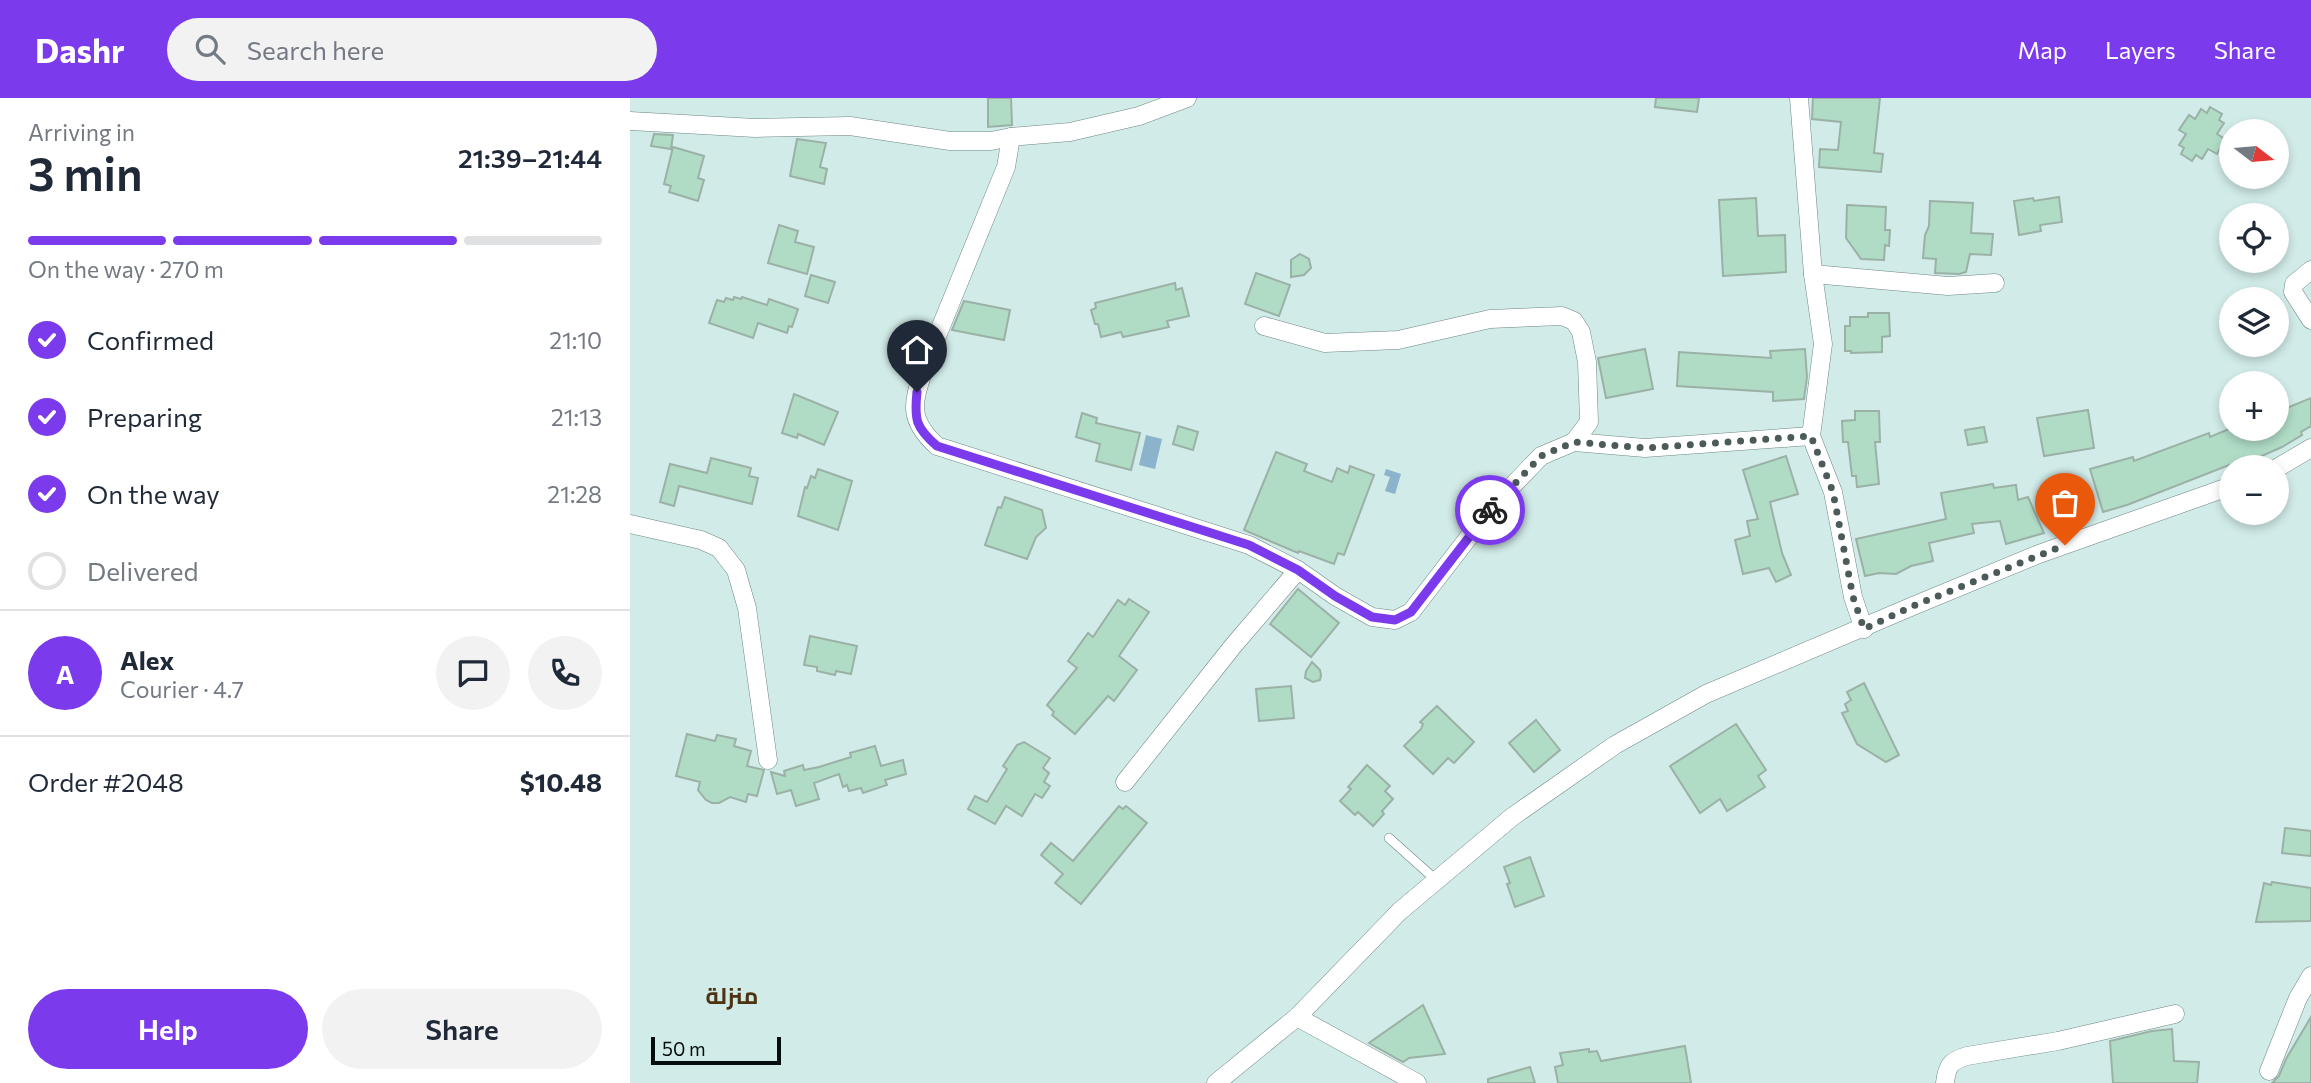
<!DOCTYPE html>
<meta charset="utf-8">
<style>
body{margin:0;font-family:Commissioner,Cairo,sans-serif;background:#f2f2f3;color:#1f2937;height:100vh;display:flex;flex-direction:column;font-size:26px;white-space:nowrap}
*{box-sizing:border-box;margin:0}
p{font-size:23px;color:#747a83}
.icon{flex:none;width:38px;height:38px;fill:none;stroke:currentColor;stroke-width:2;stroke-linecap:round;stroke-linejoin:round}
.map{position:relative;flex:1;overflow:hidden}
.panel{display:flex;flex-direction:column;background:#fff;width:630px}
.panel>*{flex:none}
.needle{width:46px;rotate:106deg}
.controls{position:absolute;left:1589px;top:21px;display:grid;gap:14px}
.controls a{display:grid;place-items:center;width:70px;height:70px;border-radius:50%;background:#fff;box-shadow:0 4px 10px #0003;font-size:35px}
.scale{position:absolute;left:21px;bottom:18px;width:130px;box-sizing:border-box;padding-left:7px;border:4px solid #050e0d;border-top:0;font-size:19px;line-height:24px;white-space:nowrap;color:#050e0d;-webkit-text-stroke:5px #d1ebe8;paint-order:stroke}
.pin{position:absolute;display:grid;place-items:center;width:60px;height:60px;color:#fff;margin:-72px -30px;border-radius:50% 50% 50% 0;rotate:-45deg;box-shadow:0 0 7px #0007}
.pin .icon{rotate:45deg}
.courier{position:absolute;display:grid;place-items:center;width:70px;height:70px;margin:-35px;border:5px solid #7c3aed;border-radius:50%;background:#fff;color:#222;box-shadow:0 2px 9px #0007}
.head em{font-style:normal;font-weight:600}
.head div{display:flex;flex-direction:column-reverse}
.head{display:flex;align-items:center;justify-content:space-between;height:119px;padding:0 28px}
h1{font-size:46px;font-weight:600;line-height:52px}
.bar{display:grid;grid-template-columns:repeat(4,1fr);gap:10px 7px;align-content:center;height:84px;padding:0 28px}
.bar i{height:9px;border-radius:5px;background:#e0e1e3}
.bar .selected{background:#7c3aed}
.bar p{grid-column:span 4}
.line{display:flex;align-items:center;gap:18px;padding:0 28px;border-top:2px solid #e0e1e3}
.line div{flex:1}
.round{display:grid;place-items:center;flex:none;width:74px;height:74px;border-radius:37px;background:#f2f2f3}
ol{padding:0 28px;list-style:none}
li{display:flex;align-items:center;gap:21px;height:77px}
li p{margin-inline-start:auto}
li .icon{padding:7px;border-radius:50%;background:#7c3aed;color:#fff;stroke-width:4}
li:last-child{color:#747a83}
li i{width:38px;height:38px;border:4px solid #e0e1e3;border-radius:50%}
.primary-button{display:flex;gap:14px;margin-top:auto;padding:14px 28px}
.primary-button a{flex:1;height:80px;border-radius:42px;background:#7c3aed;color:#fff;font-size:28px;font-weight:600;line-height:80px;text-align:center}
.primary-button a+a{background:#f2f2f3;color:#1f2937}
header{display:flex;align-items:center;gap:42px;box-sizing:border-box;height:98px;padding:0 35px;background:#7c3aed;color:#fff}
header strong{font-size:33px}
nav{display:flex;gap:38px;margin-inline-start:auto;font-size:24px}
.search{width:490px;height:63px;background:#f2f2f3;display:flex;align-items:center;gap:18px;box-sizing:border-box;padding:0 24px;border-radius:38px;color:#747a83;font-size:26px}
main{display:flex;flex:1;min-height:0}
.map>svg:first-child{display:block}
.water{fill:#8bb3cb}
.building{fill:#b0dcc6;stroke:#9bb1a6;stroke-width:2}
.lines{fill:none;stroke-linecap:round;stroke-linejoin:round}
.lane-casing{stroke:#6e8784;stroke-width:10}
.street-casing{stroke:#6e8784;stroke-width:19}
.lane{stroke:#fff;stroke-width:9}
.street{stroke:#fff;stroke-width:18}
.done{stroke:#4c5b5a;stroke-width:7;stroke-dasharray:0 12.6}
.route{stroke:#7c3aed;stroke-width:9}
.labels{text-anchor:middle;stroke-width:5;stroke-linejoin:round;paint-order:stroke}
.quarter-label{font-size:23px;font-weight:bold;fill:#4d3312;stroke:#d1ebe8}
</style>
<header>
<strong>Dashr</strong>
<div class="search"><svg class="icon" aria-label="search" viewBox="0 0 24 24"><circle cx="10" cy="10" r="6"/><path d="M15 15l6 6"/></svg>Search here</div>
<nav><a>Map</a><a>Layers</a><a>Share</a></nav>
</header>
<main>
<section class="panel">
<div class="head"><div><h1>3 min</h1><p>Arriving in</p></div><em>21:39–21:44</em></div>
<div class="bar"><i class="selected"></i><i class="selected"></i><i class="selected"></i><i></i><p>On the way · 270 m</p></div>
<ol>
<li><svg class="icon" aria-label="check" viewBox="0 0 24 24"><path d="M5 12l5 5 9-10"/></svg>Confirmed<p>21:10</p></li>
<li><svg class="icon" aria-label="check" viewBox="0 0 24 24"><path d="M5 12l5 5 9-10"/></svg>Preparing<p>21:13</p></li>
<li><svg class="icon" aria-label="check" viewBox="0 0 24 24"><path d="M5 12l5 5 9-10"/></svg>On the way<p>21:28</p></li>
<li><i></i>Delivered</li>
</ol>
<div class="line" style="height:126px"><b class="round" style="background:#7c3aed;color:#fff">A</b><div><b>Alex</b><p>Courier · 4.7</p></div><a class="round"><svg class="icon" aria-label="chat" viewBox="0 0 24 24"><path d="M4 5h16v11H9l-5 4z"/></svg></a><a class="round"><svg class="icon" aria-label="phone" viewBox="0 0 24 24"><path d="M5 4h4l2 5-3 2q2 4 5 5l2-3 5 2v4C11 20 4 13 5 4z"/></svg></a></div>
<div class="line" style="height:91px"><div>Order #2048</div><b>$10.48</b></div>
<div class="primary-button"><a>Help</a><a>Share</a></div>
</section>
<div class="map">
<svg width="1681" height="985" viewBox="0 0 1681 985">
<rect width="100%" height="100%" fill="#d1ebe8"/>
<g class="water">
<polygon points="516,337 532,341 525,371 509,367"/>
<polygon points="756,371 771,376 765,396 755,393 760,379 754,377"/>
</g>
<g class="building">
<polygon points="358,0 381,0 382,27 358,29"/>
<polygon points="1026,0 1069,0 1067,14 1025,9"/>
<polygon points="1183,0 1250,0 1244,55 1253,56 1251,74 1189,69 1190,51 1208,52 1211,24 1182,21"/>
<polygon points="1580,9 1592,16 1589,22 1594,25 1587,36 1595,41 1587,56 1578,51 1572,61 1566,57 1562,63 1551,56 1554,50 1549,47 1556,36 1549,32 1559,17 1565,21 1571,11 1577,15"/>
<polygon points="24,36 43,37 41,51 21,48"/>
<polygon points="167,41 196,45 190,69 197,71 194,86 160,78"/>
<polygon points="43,49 74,58 68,80 74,82 68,103 39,94 41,88 34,86"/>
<polygon points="1429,99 1432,124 1410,127 1411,133 1389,137 1384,103 1403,100 1404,103"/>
<polygon points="1126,100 1128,138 1155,137 1156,174 1093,178 1089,102"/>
<polygon points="1300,103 1343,105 1341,135 1363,136 1361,157 1340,156 1336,174 1329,176 1305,175 1306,161 1293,160 1295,137 1299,128"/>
<polygon points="1217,107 1256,109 1255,132 1260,132 1259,148 1255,147 1254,162 1231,161 1216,140"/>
<polygon points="149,127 168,133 165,144 184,149 177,176 138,165"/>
<polygon points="670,156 679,161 681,170 674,177 661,179 661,162"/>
<polygon points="626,175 660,187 649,218 615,206"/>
<polygon points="181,177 205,184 198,205 175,198"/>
<polygon points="545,185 546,192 552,190 559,218 537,223 539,229 493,239 491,234 471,239 468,226 465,226 461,212 466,210 465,205"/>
<polygon points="104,199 111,201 112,199 137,207 139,201 168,211 162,229 159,228 157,235 128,225 123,240 79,225 87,202 94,204 96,200 103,202"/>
<polygon points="334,203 380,212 374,242 322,232"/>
<polygon points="1238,215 1259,215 1260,238 1252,239 1252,254 1221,255 1221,253 1215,253 1215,228 1220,228 1220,219 1238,219"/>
<polygon points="1015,251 1023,291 976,300 968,260"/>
<polygon points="1175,251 1177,279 1174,301 1143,303 1143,294 1047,288 1049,254 1141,260 1140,253"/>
<polygon points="1647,286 1657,310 1681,300 1681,328 1671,334 1672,337 1652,349 1607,369 1601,369 1601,372 1599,367 1497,407 1473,414 1460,371 1503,359 1504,363 1579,335 1580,339 1599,331 1647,331"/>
<polygon points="164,296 208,314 194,347 168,336 167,340 152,335"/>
<polygon points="1458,312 1464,350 1414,358 1407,320"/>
<polygon points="1225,313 1249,313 1250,344 1245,344 1249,386 1227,389 1226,378 1222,378 1218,344 1213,344 1212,323 1225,322"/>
<polygon points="452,315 467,320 466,325 510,335 501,372 466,363 470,346 446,339"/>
<polygon points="548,328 568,334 563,352 543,346"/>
<polygon points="1354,329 1357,344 1338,347 1335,332"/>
<polygon points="646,354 677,366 674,373 702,384 707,370 718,375 720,368 744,377 714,457 708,455 704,466 669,453 668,455 614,432"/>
<polygon points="1156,358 1168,396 1140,404 1152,455 1161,477 1146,484 1139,470 1113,476 1105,442 1120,438 1117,423 1128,421 1113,372"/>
<polygon points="81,360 121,370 119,378 128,380 122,406 49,388 44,408 30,404 40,366 77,375"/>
<polygon points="188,371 222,383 208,432 168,418 175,389 177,390 181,378 185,380"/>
<polygon points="1363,386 1364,390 1386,387 1388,402 1398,399 1414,435 1376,446 1370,423 1342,426 1344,435 1299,445 1303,463 1281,468 1266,476 1249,475 1235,478 1226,441 1316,421 1311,395"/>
<polygon points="375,399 412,412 416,430 406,439 397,461 355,447 368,409 371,410"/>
<polygon points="668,491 709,525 681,559 640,526"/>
<polygon points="499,501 519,514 489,558 507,572 484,603 478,598 445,636 422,617 424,614 417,607 447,570 438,563 458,535 463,539 488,502 495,507"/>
<polygon points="180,538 227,548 221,576 206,573 205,577 187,573 187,569 174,567"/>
<polygon points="682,564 690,572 691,577 690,582 683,584 675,580 676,573"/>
<polygon points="1234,585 1269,657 1256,664 1227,646 1212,615 1218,613 1215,606 1221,602 1217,594"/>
<polygon points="661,588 664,620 629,623 626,591"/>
<polygon points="807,608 844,644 824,665 818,660 803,676 774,648 791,631 793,626 790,624"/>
<polygon points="906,622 930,652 904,674 879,645"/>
<polygon points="1106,626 1136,672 1128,678 1135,689 1097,713 1090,701 1070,715 1040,668"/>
<polygon points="57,636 85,643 87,637 106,641 104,648 121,653 117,668 134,672 127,698 118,696 116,704 100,699 89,705 82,705 76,702 68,692 70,684 46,678"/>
<polygon points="394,644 420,660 413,670 419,675 414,684 420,688 412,700 405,696 392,718 376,708 365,726 338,711 345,698 357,704 377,671 373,668 387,647"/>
<polygon points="245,648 251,668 273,662 276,676 255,682 257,687 233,695 231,690 219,693 217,687 213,689 209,676 184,685 189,701 166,708 161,692 147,696 141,674 155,678 154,673 173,667 174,672 189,669 221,659 220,655"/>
<polygon points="737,667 760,688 755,693 763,701 752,713 754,716 743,728 728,714 725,717 710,703 721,691 718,689"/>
<polygon points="489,708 493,711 496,708 517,725 451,806 425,785 433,776 411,757 421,745 443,763"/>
<polygon points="1655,730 1681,733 1681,758 1652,755"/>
<polygon points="900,759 914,798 885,809 877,786 880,785 874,769"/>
<polygon points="1642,784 1681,790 1681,823 1626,824 1634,785 1641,787"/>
<polygon points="793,907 815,956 779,960 773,964 739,945"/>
<polygon points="1681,919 1681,985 1642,985 1649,978 1656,961"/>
<polygon points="1542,931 1544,963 1569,964 1567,985 1483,985 1480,943 1522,933"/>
<polygon points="1055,948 1061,985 928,985 925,969 933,967 930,955 959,951 959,954 967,953 971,963"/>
<polygon points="900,969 905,985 858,985 858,981"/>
</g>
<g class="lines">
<defs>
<polyline id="lane" points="759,740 806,782"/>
<g id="street">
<polyline points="1169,0 1183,176 1193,246 1181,338 1203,394 1223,499 1234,531"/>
<polyline points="0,23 125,30 220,28 320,43 361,43 381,39 440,34 509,18 557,0"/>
<path d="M 381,39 L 376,69 L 296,265 C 284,302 275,319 307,348 L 619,447 L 668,472 L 705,498 L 742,519 L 765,522 L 781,514 L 862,409 L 911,358 L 944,344 L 1015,350 L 1181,338"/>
<polyline points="1681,172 1664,186 1663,194 1681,222"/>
<polyline points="1183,176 1318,188 1365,185"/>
<polyline points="634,228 695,245 768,242 860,221 932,218 944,223 951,234 957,264 959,324 944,344"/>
<polyline points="1647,370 1681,350"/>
<polyline points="0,426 71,442 89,450 106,472 117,510 138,662"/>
<polyline points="495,684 603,548 668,472"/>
<polyline points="667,919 787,985"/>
<polyline points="1639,973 1668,900 1681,878"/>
<polyline points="586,985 667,919 770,813 882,719 985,647 1076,596 1283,508 1409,456 1601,388"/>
<path d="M 1315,985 C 1317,968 1320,963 1337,958 L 1428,943 L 1545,916"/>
</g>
</defs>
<use href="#lane" class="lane-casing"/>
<use href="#street" class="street-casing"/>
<use href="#lane" class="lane"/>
<use href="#street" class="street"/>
</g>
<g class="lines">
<polyline class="done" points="860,412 911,358 944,344 1015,350 1181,338 1203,394 1223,499 1234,531 1283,508 1435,447"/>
<path class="route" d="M 287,294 C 284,322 286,330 307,348 L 619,447 L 668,472 L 705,498 L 742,519 L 765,522 L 781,514 L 860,412"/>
</g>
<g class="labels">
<g class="quarter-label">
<text x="102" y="906">منزلة</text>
</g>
</g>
</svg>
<div class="controls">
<a><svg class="needle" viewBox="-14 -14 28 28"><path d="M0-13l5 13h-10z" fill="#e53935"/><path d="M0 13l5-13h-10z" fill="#747a83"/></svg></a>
<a><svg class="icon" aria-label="locate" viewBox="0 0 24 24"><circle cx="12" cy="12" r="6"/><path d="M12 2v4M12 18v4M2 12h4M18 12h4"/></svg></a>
<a><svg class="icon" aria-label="layers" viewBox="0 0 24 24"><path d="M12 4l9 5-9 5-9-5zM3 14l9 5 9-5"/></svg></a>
<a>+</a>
<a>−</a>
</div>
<div class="scale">50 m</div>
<div class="pin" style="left:1435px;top:447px;background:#ea580c"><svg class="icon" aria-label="bag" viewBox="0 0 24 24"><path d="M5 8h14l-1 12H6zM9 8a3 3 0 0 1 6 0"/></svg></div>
<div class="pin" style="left:287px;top:294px;background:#1f2937"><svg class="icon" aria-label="home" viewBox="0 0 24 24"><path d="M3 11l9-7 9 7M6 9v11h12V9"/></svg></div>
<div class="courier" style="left:860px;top:412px"><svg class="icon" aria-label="bike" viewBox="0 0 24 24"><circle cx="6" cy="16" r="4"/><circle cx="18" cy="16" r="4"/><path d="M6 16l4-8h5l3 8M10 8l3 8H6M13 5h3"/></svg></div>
</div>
</main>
